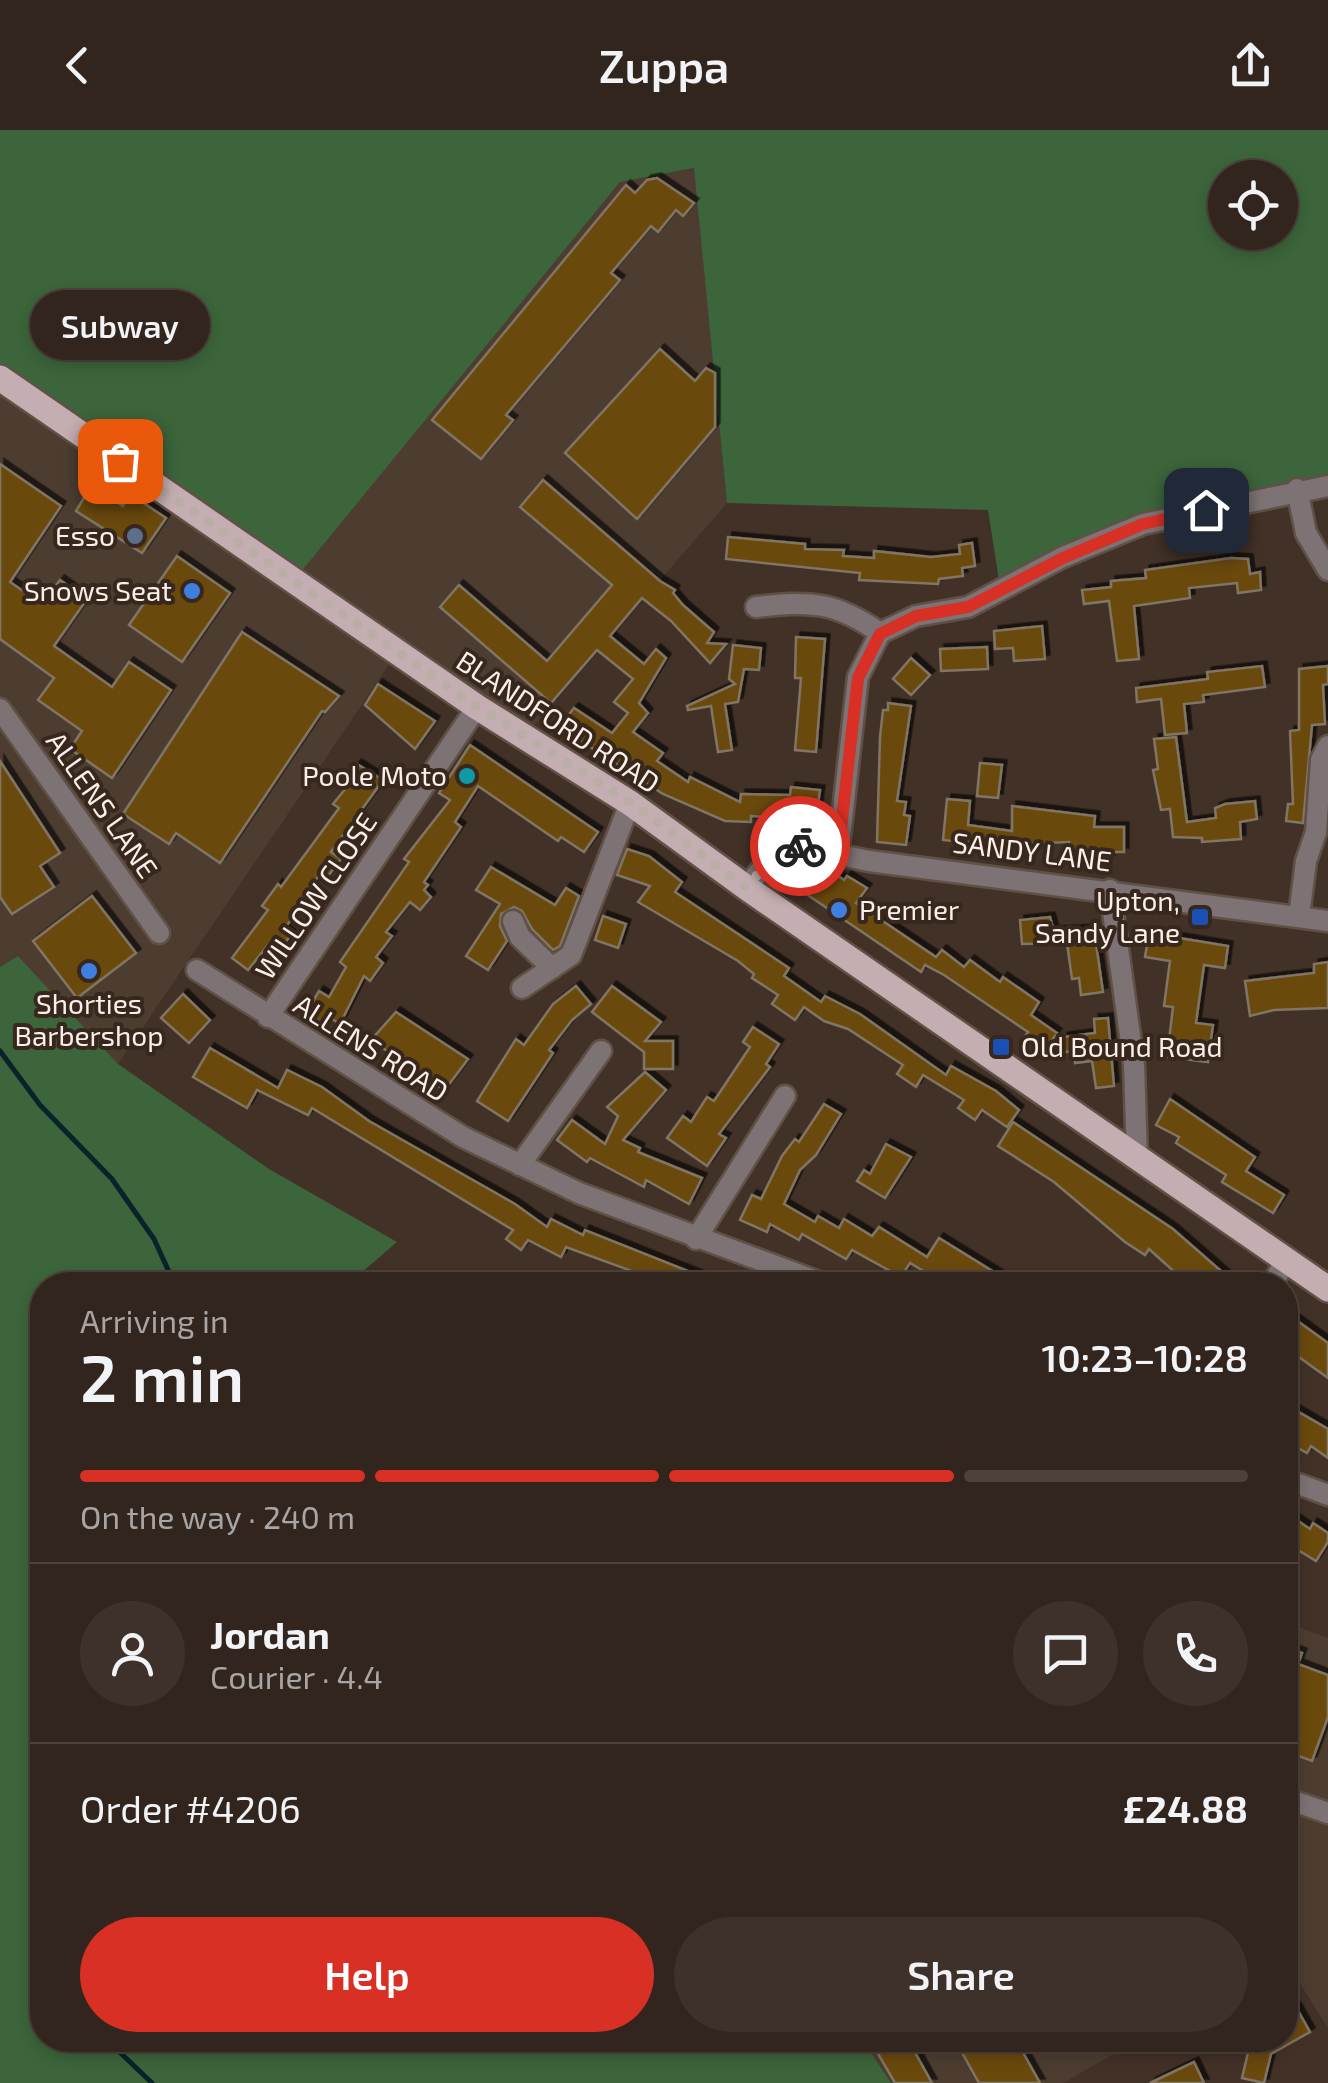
<!DOCTYPE html>
<meta charset="utf-8">
<style>
body{margin:0;font-family:"Exo 2",sans-serif;background:#3d312a;color:#f1f3f6;height:100vh;display:flex;flex-direction:column;font-size:38px;white-space:nowrap}
*{box-sizing:border-box;margin:0}
p{font-size:32px;color:#a8a5a4}
.icon{flex:none;width:55px;height:55px;fill:none;stroke:currentColor;stroke-width:2;stroke-linecap:round;stroke-linejoin:round}
.map{position:relative;flex:1;overflow:hidden}
.sheet{position:absolute;left:30px;top:1142px;width:1268px;height:780px;display:flex;flex-direction:column;background:#32251d;border-radius:40px;box-shadow:0 5px 15px #0003,0 0 0 2px #4d423b}
.sheet>*{flex:none}
.fabs{position:absolute;left:1208px;top:30px;display:grid;gap:20px}
.fabs a{display:grid;place-items:center;width:90px;height:90px;border-radius:50%;background:#32251d;box-shadow:0 5px 15px #0003,0 0 0 2px #4d423b;font-size:50px}
.pin{position:absolute;display:grid;place-items:center;width:85px;height:85px;color:#fff;margin:-42px;border-radius:20px;box-shadow:0 5px 15px #0006}
.courier{position:absolute;display:grid;place-items:center;width:100px;height:100px;margin:-50px;border:8px solid #d93025;border-radius:50%;background:#fff;color:#222;box-shadow:0 2px 12px #0007}
.bubble{position:absolute;height:70px;border-radius:35px;background:#32251d;box-shadow:0 5px 15px #0003,0 0 0 2px #4d423b;font-size:32px;font-weight:600;line-height:70px;text-align:center}
.headline em{font-style:normal;font-weight:600}
.headline div{display:flex;flex-direction:column-reverse}
.headline{display:flex;align-items:center;justify-content:space-between;height:170px;padding:0 50px}
h1{font-size:65px;font-weight:600;line-height:75px}
.bar{display:grid;grid-template-columns:repeat(4,1fr);gap:15px 10px;align-content:center;height:120px;padding:0 50px}
.bar i{height:12px;border-radius:8px;background:#4d423b}
.bar .selected{background:#d93025}
.bar p{grid-column:span 4}
.line{display:flex;align-items:center;gap:25px;padding:0 50px;border-top:2px solid #4d423b}
.line div{flex:1}
.round{display:grid;place-items:center;flex:none;width:105px;height:105px;border-radius:52px;background:#3d312a}
.cta{display:flex;gap:20px;margin-top:auto;padding:20px 50px}
.cta a{flex:1;height:115px;border-radius:60px;background:#d93025;color:#fff;font-size:40px;font-weight:600;line-height:115px;text-align:center}
.cta a+a{background:#3d312a;color:#f1f3f6}
header{display:flex;justify-content:space-between;align-items:center;height:130px;padding:0 50px;background:#32251d;font-size:45px;font-weight:600}
.map>svg:first-child{display:block}
.industrial{fill:#4d3d31}
.green{fill:#3c653b;fill-rule:evenodd}
.lines{fill:none;stroke-linecap:round;stroke-linejoin:round}
.stream{stroke:#0a222a;stroke-width:5}
.building{fill:#6b4a10;stroke:#817463;stroke-width:2.5;filter:url(#shadow)}
.minor-casing{stroke:#605046;stroke-width:25}
.major-casing{stroke:#605046;stroke-width:30}
.minor{stroke:#7d7274;stroke-width:20}
.major{stroke:#c4aeb1;stroke-width:25}
.done{stroke:#baada5;stroke-width:10;stroke-dasharray:0 18}
.route{stroke:#d93025;stroke-width:12}
.service-dot{fill:#5c6f8a;stroke:#37271d;stroke-width:4}
.shop-dot{fill:#3f7fe0;stroke:#37271d;stroke-width:4}
.culture-dot{fill:#0f9aa8;stroke:#37271d;stroke-width:4}
.transit-dot{fill:#1a4fb4;stroke:#37271d;stroke-width:4}
.labels{text-anchor:middle;stroke-width:8;stroke-linejoin:round;paint-order:stroke}
.poi-label{font-size:28px;fill:#fbf0e9;stroke:#37271d;text-anchor:end}
.street-label{font-size:28px;fill:#fbf0e9;stroke:#37271d}
</style>
<header><svg class="icon" aria-label="back" viewBox="0 0 24 24"><path d="M15 5l-7 7 7 7"/></svg>Zuppa<svg class="icon" aria-label="share" viewBox="0 0 24 24"><path d="M12 15V3M7 8l5-5 5 5M5 13v7h14v-7"/></svg></header>
<div class="map">
<svg width="1328" height="1953" viewBox="0 0 1328 1953">
<defs>
<filter id="shadow"><feDropShadow dx="4.5" dy="-4.5" stdDeviation="0" flood-color="#0009"/></filter>
</defs>
<rect width="100%" height="100%" fill="#423127"/>
<g class="industrial">
<polygon points="695,38 727,373 524,607 397,523 118,934 18,827 0,837 0,248 293,450 620,52"/>
<polygon points="1285,1492 1328,1508 1328,1898 1285,1830"/>
<polygon points="863,1910 1138,1910 1063,1953 891,1953"/>
</g>
<g class="green">
<path d="M 0,0 L 1328,0 L 1328,356 L 1143,394 L 1001,463 L 988,380 L 727,373 L 694,38 L 620,52 L 300,443 L 0,235 ZM 1225,48 L 1280,48 L 1280,102 L 1225,102 Z"/>
<polygon points="18,826 118,934 269,1039 397,1112 347,1155 42,1155 42,1910 863,1910 891,1953 0,1953 0,837"/>
</g>
<g class="lines">
<g class="stream">
<polyline points="0,921 40,975 112,1049 154,1109 175,1155"/>
<polyline points="107,1910 152,1953"/>
</g>
</g>
<g class="building">
<polygon points="657,48 694,73 683,86 676,80 658,102 651,96 611,143 620,150 506,285 513,290 481,329 432,290 626,55 635,63 647,50"/>
<polygon points="660,219 695,251 706,238 715,243 715,297 637,389 565,323"/>
<polygon points="0,334 61,376 10,452 42,474 60,450 87,469 54,516 112,557 129,532 171,560 112,648 70,619 82,601 38,570 54,548 0,509"/>
<polygon points="543,350 660,451 675,460 673,463 683,475 714,502 707,513 726,514 710,533 671,491 642,468 610,506 644,534 656,519 666,528 639,573 648,583 633,602 663,623 657,631 688,652 690,647 740,672 741,664 790,665 791,657 820,660 817,682 785,679 785,688 751,686 751,692 725,691 663,664 559,597 574,578 612,603 628,583 614,572 633,549 597,520 551,573 440,477 459,455 547,531 612,455 520,377"/>
<polygon points="91,356 123,376 130,364 166,388 142,423 76,381"/>
<polygon points="728,407 805,414 805,419 844,420 843,426 874,428 874,421 931,427 960,424 959,415 972,413 975,436 962,438 963,446 939,449 938,454 859,450 860,443 726,429"/>
<polygon points="177,426 230,463 182,532 129,495"/>
<polygon points="1231,428 1248,429 1250,444 1260,442 1261,460 1238,463 1237,453 1189,458 1190,468 1134,476 1139,529 1117,531 1109,471 1084,474 1082,460 1111,457 1111,451 1146,448 1145,440"/>
<polygon points="1042,496 1045,529 1014,531 1013,518 995,519 994,501"/>
<polygon points="242,502 339,566 325,582 322,581 220,733 176,703 169,714 123,684"/>
<polygon points="796,507 825,509 816,622 795,620 801,548 795,548"/>
<polygon points="733,515 761,518 759,540 744,539 738,572 725,574 732,620 718,622 711,576 688,580 687,576 735,554 729,549"/>
<polygon points="987,517 988,539 941,541 940,519"/>
<polygon points="911,528 930,545 911,565 893,549"/>
<polygon points="1262,536 1265,557 1203,565 1204,572 1184,574 1187,603 1165,605 1161,569 1137,572 1136,558 1208,549 1207,542"/>
<polygon points="1328,536 1328,554 1323,555 1325,594 1312,595 1303,693 1286,691 1288,674 1293,674 1290,601 1299,600 1299,539"/>
<polygon points="378,554 435,591 415,619 365,575"/>
<polygon points="888,573 911,576 897,671 906,672 904,685 910,686 906,715 877,712 880,607 883,580 888,580"/>
<polygon points="1176,607 1187,692 1216,688 1215,678 1225,674 1255,671 1257,689 1240,692 1241,709 1202,712 1202,708 1173,707 1170,679 1161,680 1153,640 1158,639 1154,609"/>
<polygon points="470,615 598,702 584,722 561,707 558,711 478,656 455,692 461,697 424,752 428,755 424,760 431,767 420,780 410,772 386,802 392,806 376,827 383,833 370,851 364,846 340,894 327,886 322,893 306,883 319,861 329,867 346,837 340,832 409,732 404,729 450,670 439,663"/>
<polygon points="0,631 60,723 40,736 54,757 12,784 0,767"/>
<polygon points="980,633 1002,635 998,668 977,666"/>
<polygon points="357,634 383,650 331,722 341,729 326,749 320,744 301,771 304,773 284,799 291,804 279,823 268,815 248,840 232,828 268,780 262,776 278,754 281,757 339,678 333,674 351,652 347,650"/>
<polygon points="947,669 970,671 968,695 1012,701 1012,676 1095,686 1094,697 1124,697 1124,722 1110,722 1110,729 1102,729 1067,725 1069,712 991,715 943,710"/>
<polygon points="627,719 649,726 682,752 675,762 789,838 784,846 821,872 825,866 860,884 946,945 951,936 996,961 1019,980 1007,997 982,980 975,990 958,978 964,970 923,945 916,957 897,944 903,935 848,899 824,891 804,877 795,890 772,874 778,865 752,848 754,844 738,831 638,772 650,756 617,745"/>
<polygon points="491,737 555,775 566,758 579,766 560,816 553,820 532,799 522,781 514,777 501,784 500,796 507,811 488,840 466,826 500,774 476,760"/>
<polygon points="798,741 822,754 831,741 844,750 847,746 867,758 856,773 936,827 942,820 964,837 970,830 1000,852 1003,847 1039,872 1031,885 1057,903 1045,920 1025,906 1028,902 944,845 925,835 921,842 790,753"/>
<polygon points="92,766 136,823 77,868 33,811"/>
<polygon points="603,786 626,794 618,818 595,810"/>
<polygon points="1050,787 1054,801 1094,799 1103,862 1081,865 1079,848 1072,849 1067,813 1022,814 1020,790"/>
<polygon points="1149,803 1228,816 1225,838 1204,835 1196,893 1213,895 1208,932 1167,927 1173,877 1164,876 1170,831 1145,827"/>
<polygon points="1328,832 1328,878 1274,880 1250,886 1245,851 1314,843 1314,834"/>
<polygon points="576,856 591,874 572,890 549,920 553,923 508,991 477,971 516,909 524,915 553,874"/>
<polygon points="612,856 661,892 645,911 673,911 673,939 644,939 644,922 592,882"/>
<polygon points="183,864 210,890 189,913 161,888"/>
<polygon points="396,882 468,929 444,961 395,921 393,925 371,910"/>
<polygon points="1108,888 1114,956 1096,958 1092,931 1075,933 1074,921 1065,922 1063,907 1095,903 1094,889"/>
<polygon points="753,897 779,914 766,934 770,937 719,1004 726,1008 707,1036 667,1008 683,986 691,992 707,967 714,971 750,917 743,912"/>
<polygon points="210,918 278,958 287,940 322,957 369,991 515,1074 547,1097 551,1089 583,1105 585,1100 723,1155 670,1155 566,1117 561,1127 528,1110 521,1120 506,1109 513,1100 312,978 308,985 257,960 247,978 193,947"/>
<polygon points="645,942 666,960 623,1010 640,1018 638,1022 702,1048 689,1074 646,1050 644,1057 590,1028 587,1032 557,1010 572,990 605,1014 618,986 607,977"/>
<polygon points="1170,969 1255,1027 1246,1041 1284,1065 1273,1083 1222,1052 1226,1045 1176,1013 1179,1007 1156,995"/>
<polygon points="824,974 841,984 816,1025 800,1040 784,1074 815,1092 818,1086 839,1098 844,1089 872,1106 879,1097 927,1127 939,1108 1015,1155 947,1155 910,1133 901,1147 852,1120 846,1129 802,1104 799,1110 770,1094 767,1102 740,1090 752,1065 761,1069 782,1026 795,1009 799,1012"/>
<polygon points="1013,992 1173,1099 1237,1155 1189,1155 1149,1119 1145,1125 1125,1112 1054,1052 998,1016"/>
<polygon points="886,1014 911,1027 885,1068 857,1051 864,1040 870,1044"/>
<polygon points="1285,1182 1328,1213 1328,1248 1285,1217"/>
<polygon points="1285,1274 1328,1299 1328,1328 1311,1316 1307,1323 1285,1311"/>
<polygon points="1285,1382 1310,1399 1313,1393 1328,1403 1328,1412 1316,1431 1285,1412"/>
<polygon points="1285,1517 1302,1523 1298,1534 1328,1545 1328,1587 1312,1631 1285,1621"/>
<polygon points="1296,1877 1310,1902 1271,1924 1264,1953 1242,1948 1251,1910 1285,1910 1285,1883"/>
<polygon points="870,1910 908,1910 932,1953 895,1953"/>
<polygon points="955,1910 1016,1910 1040,1953 979,1953"/>
<polygon points="1194,1932 1204,1953 1150,1953"/>
</g>
<g class="lines">
<defs>
<g id="minor">
<polyline points="1297,359 1306,403 1328,440"/>
<path d="M 756,477 C 810,471 835,471 880,503"/>
<polyline points="0,579 159,803"/>
<polyline points="838,725 858,547 880,503 916,486 968,477 1063,427 1143,394 1328,356"/>
<path d="M 747,758 C 785,699 812,720 869,731 L 1328,791"/>
<polyline points="1110,760 1134,935 1137,1027"/>
<polyline points="1299,786 1306,731 1316,702 1321,630 1328,616"/>
<polyline points="513,791 520,807 552,838"/>
<polyline points="197,840 463,1007 579,1063 827,1155"/>
<polyline points="522,858 571,825 630,673"/>
<polyline points="268,887 477,577"/>
<polyline points="520,1035 601,921"/>
<polyline points="696,1109 785,966"/>
<polyline points="1271,1155 1286,1131"/>
<polyline points="1285,1349 1328,1365"/>
<polyline points="1285,1668 1328,1683"/>
</g>
<polyline id="major" points="0,248 477,577 630,673 747,758 1328,1159"/>
</defs>
<use href="#minor" class="minor-casing"/>
<use href="#major" class="major-casing"/>
<use href="#minor" class="minor"/>
<use href="#major" class="major"/>
</g>
<g class="lines">
<polyline class="done" points="120,331 476,576 630,672 747,758 769,730 800,716"/>
<polyline class="route" points="800,716 838,725 858,548 880,504 916,486 968,477 1063,428 1143,394 1206,380"/>
</g>
<circle class="service-dot" cx="135" cy="406" r="10"/>
<g class="shop-dot">
<circle cx="192" cy="461" r="10"/>
<circle cx="839" cy="780" r="10"/>
<circle cx="89" cy="841" r="10"/>
</g>
<circle class="culture-dot" cx="467" cy="646" r="10"/>
<g class="transit-dot">
<rect x="1190" y="777" width="20" height="20" rx="5"/>
<rect x="991" y="907" width="20" height="20" rx="5"/>
</g>
<g class="labels">
<g class="poi-label">
<text x="115" y="416">Esso</text>
<text x="172" y="471">Snows Seat</text>
<text x="447" y="656">Poole Moto</text>
<text x="1180" y="781">Upton,<tspan x="1180" dy="32">Sandy Lane</tspan></text>
<text x="859" y="790" text-anchor="start">Premier</text>
<text x="89" y="884" text-anchor="middle">Shorties<tspan x="89" dy="32">Barbershop</tspan></text>
<text x="1021" y="927" text-anchor="start">Old Bound Road</text>
</g>
<g class="street-label">
<text transform="translate(558 592) rotate(33)" y="10">BLANDFORD ROAD</text>
<text transform="translate(102 675) rotate(55)" y="10">ALLENS LANE</text>
<text transform="translate(1032 722) rotate(7)" y="10">SANDY LANE</text>
<text transform="translate(316 766) rotate(-56)" y="10">WILLOW CLOSE</text>
<text transform="translate(371 918) rotate(32)" y="10">ALLENS ROAD</text>
</g>
</g>
</svg>
<div class="fabs">
<a><svg class="icon" aria-label="locate" viewBox="0 0 24 24"><circle cx="12" cy="12" r="6"/><path d="M12 2v4M12 18v4M2 12h4M18 12h4"/></svg></a>
</div>
<div class="pin" style="left:120px;top:331px;background:#ea580c"><svg class="icon" aria-label="bag" viewBox="0 0 24 24"><path d="M5 8h14l-1 12H6zM9 8a3 3 0 0 1 6 0"/></svg></div>
<div class="pin" style="left:1206px;top:380px;background:#1f2937"><svg class="icon" aria-label="home" viewBox="0 0 24 24"><path d="M3 11l9-7 9 7M6 9v11h12V9"/></svg></div>
<div class="courier" style="left:800px;top:716px"><svg class="icon" aria-label="bike" viewBox="0 0 24 24"><circle cx="6" cy="16" r="4"/><circle cx="18" cy="16" r="4"/><path d="M6 16l4-8h5l3 8M10 8l3 8H6M13 5h3"/></svg></div>
<div class="bubble" style="left:30px;top:160px;width:180px">Subway</div>
<section class="sheet">
<div class="headline"><div><h1>2 min</h1><p>Arriving in</p></div><em>10:23–10:28</em></div>
<div class="bar"><i class="selected"></i><i class="selected"></i><i class="selected"></i><i></i><p>On the way · 240 m</p></div>
<div class="line" style="height:180px"><a class="round"><svg class="icon" aria-label="person" viewBox="0 0 24 24"><circle cx="12" cy="8" r="4"/><path d="M4 21q1-7 8-7t8 7"/></svg></a><div><b>Jordan</b><p>Courier · 4.4</p></div><a class="round"><svg class="icon" aria-label="chat" viewBox="0 0 24 24"><path d="M4 5h16v11H9l-5 4z"/></svg></a><a class="round"><svg class="icon" aria-label="phone" viewBox="0 0 24 24"><path d="M5 4h4l2 5-3 2q2 4 5 5l2-3 5 2v4C11 20 4 13 5 4z"/></svg></a></div>
<div class="line" style="height:130px"><div>Order #4206</div><b>£24.88</b></div>
<div class="cta"><a>Help</a><a>Share</a></div>
</section>
</div>
